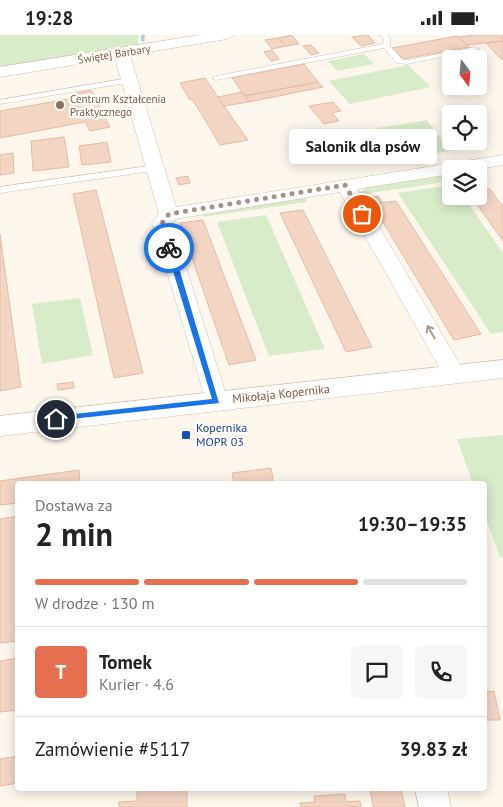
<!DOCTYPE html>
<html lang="pl">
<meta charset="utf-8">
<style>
body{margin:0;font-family:"PT Sans",sans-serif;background:#f6f6f6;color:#222;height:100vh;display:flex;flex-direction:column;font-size:19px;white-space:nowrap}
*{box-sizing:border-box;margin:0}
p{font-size:16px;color:#767676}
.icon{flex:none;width:28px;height:28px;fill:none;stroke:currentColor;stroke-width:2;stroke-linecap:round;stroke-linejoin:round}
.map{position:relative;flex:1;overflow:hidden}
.details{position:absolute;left:15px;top:446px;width:472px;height:310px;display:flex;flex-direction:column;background:#fff;border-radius:5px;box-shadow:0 2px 12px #0003}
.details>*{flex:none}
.needle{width:32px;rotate:164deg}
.buttons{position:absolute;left:442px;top:15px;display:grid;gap:10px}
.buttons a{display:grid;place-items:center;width:45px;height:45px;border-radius:5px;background:#fff;box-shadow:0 2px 12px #0003;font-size:25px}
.pin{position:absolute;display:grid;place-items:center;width:42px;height:42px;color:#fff;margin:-21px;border:2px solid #fff;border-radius:50%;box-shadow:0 1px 5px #0007}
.courier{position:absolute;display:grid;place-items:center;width:50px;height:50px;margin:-25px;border:4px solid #1a73e8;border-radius:50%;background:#fff;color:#222;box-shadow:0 1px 6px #0007}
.bubble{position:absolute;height:35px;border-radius:5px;background:#fff;box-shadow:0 2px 12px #0003;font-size:16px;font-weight:700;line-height:35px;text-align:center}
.head em{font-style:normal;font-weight:700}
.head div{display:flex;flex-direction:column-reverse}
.head{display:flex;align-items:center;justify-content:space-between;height:85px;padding:0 20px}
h1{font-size:32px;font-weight:700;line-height:38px}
.bar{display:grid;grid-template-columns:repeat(4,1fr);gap:8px 5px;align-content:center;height:60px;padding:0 20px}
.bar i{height:6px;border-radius:4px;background:#e0e0e0}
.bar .on{background:#e76f51}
.bar p{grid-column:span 4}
.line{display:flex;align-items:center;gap:12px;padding:0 20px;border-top:1px solid #e0e0e0}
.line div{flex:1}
.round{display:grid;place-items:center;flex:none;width:52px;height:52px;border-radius:5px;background:#f6f6f6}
.status{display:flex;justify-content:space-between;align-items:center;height:35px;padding:0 25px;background:#fff;direction:ltr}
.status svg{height:14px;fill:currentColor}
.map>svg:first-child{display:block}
.green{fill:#d8ecc9}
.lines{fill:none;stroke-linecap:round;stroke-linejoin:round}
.stream{fill:#a5d3da;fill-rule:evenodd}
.building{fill:#f3d5c3;stroke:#e6bba3}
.lane-casing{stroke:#d1beb0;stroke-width:1}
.street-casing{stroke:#d1beb0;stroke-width:1}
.secondary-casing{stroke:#d6c0b0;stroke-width:1}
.lane{fill:#fff;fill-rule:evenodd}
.street{fill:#fff;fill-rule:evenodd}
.secondary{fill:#fff;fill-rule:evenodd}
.oneway{stroke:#af9d94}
.route{fill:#1a73e8}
.done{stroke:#a89285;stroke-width:5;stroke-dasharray:0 9}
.education-dot{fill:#8d6e63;stroke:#fffaf3;stroke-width:2}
.transit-dot{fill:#1a4fb4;stroke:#fffaf3;stroke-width:2}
.labels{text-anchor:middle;stroke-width:5;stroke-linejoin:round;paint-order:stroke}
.far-street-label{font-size:11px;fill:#7a5c4d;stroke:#fffaf3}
.far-education-label{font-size:11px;fill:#785e54;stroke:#fffaf3;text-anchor:start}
.street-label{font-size:12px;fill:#7a5c4d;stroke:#fffaf3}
.transit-label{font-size:12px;fill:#164399;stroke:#fffaf3;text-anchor:start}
</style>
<div class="status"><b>19:28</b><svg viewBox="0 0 49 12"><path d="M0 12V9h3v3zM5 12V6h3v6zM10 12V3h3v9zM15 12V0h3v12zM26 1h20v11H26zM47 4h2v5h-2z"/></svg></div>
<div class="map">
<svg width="503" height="772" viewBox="0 0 503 772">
<rect width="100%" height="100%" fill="#fdf6ec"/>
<g class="green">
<polygon points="0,0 138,0 138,10 0,33"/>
<polygon points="364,19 374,29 337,36 328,26"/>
<polygon points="408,30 431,52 350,69 329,46"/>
<polygon points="427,85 450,116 382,127 360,96"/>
<polygon points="451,137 451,146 357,160 369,150"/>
<polygon points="451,150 451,161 463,161 503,218 503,297 491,299 398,158"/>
<polygon points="306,162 306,167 204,182 201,178"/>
<polygon points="266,180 325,314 269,321 217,187"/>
<polygon points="80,263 93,320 42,329 32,269"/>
<polygon points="503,400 503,522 500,522 485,481 485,449 473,449 457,404"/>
</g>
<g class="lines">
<polygon class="stream" points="141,0 145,0 144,7 141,6"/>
</g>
<g class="building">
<polygon points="292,0 299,9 286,11 278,3"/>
<polygon points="368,0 375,8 361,11 352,2"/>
<polygon points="475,0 503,0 503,6 467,10 458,2"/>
<polygon points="457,1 469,12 403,24 392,13"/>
<polygon points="278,3 286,11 272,14 265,5"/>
<polygon points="503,6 503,26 486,8"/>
<polygon points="311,10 319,18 311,20 303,11"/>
<polygon points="272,15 279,24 271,26 264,17"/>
<polygon points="304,29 318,47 245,61 232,43"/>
<polygon points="205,43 224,71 248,105 220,110 193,65 190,65 180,48"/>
<polygon points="318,47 323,52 249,67 245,61"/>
<polygon points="91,55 110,92 90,96 85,87 0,103 0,76 74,63 72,59"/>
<polygon points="242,57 249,67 224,71 218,62"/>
<polygon points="333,67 341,76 332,78 339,86 324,89 309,71"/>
<polygon points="335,94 347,104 349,107 347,111 340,112 332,108 317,112 312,104 320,103 317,98"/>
<polygon points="64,102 69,132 33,136 31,106"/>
<polygon points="107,107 111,127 82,130 79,111"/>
<polygon points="13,118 14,138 0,140 0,120"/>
<polygon points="188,141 190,148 179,150 176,143"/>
<polygon points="490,154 503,172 503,206 471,161 479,161 479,156"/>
<polygon points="96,155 143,338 114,343 73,159"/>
<polygon points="378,161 382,168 372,169 369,163"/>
<polygon points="396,166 481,299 454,305 372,169"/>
<polygon points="303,175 372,312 346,317 280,178"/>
<polygon points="203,185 256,325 229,330 180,188"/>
<polygon points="0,199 21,352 0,356"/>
<polygon points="73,347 74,353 58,355 57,349"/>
<polygon points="271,433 274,449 234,449 232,438"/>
<polygon points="79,435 80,449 18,449 18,468 0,470 0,446"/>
<polygon points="18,481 18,606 0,608 0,484"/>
<polygon points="18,623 18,675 0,677 0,626"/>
<polygon points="494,656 500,685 485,685 485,657"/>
<polygon points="18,721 18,748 0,751 0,724"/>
<polygon points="137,754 187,754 187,772 119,772 119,767 137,766"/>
<polygon points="370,754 401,754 405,772 373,772"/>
<polygon points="345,759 346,767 360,766 361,772 301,772 300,768 315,767 314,761"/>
</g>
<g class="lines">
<defs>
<g id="lane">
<polygon points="380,0 388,0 390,3 390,11 402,24 407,25 475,12 479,14 407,29 397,28 384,13 216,45 212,43 216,41 383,9 384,4"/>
<polygon points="129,43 133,45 132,47 0,69 0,65"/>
<polygon points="156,130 159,131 159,135 0,158 0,152"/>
</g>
<g id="street">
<polygon points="200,0 234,0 227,4 130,20 176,172 503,120 503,130 479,134 451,134 451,139 357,154 466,340 463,346 455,348 447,346 340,157 175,184 172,188 228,366 224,372 216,374 208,372 152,188 159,179 115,23 0,42 0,32"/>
<polygon points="415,754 447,754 451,772 419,772"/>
</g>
<polygon id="secondary" points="503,325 503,343 0,401 0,381"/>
</defs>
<use href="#lane" class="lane-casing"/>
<use href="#street" class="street-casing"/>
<use href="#secondary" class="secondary-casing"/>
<use href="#lane" class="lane"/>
<use href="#street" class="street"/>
<use href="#secondary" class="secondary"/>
</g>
<defs><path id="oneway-shaft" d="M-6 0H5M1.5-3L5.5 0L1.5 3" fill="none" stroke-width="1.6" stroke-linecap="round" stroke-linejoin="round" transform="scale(1.25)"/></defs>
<use class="oneway" href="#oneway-shaft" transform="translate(431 297) rotate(-120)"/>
<polygon class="route" points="169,211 173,213 219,368 53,386 53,382 56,381 212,364 166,213"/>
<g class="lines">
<polyline class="done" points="169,213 162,188 169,179 345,150 362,179"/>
</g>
<circle class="education-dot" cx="60" cy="70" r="5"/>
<rect class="transit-dot" x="181" y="395" width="10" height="10" rx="2.5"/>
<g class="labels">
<g class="far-street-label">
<text transform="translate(114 19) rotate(-9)" y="4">Świętej Barbary</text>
</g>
<g class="far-education-label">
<text x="70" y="68">Centrum Kształcenia<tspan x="70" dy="13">Praktycznego</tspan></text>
</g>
<g class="street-label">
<text transform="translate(281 359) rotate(-6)" y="4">Mikołaja Kopernika</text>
</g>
<g class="transit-label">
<text x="196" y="397">Kopernika<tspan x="196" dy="14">MOPR 03</tspan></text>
</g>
</g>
</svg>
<div class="buttons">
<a><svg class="needle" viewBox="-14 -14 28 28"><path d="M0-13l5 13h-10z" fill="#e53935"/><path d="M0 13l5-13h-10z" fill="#767676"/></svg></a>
<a><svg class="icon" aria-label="locate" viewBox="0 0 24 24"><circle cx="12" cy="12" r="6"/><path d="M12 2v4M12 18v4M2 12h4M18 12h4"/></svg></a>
<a><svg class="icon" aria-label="layers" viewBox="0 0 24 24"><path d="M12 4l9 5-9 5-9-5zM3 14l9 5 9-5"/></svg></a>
</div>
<div class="pin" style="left:362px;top:179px;background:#ea580c"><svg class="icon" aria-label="bag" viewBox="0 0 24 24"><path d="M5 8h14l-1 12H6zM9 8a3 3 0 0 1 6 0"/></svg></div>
<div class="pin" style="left:56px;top:384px;background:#1f2937"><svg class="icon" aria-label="home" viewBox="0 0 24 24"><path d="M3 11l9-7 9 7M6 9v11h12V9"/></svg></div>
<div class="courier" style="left:169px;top:213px"><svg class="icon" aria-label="bike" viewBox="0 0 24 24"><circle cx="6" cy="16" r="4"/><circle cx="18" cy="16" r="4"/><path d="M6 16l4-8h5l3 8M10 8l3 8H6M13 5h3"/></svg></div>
<div class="bubble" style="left:289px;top:94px;width:148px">Salonik dla psów</div>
<section class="details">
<div class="head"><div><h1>2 min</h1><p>Dostawa za</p></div><em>19:30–19:35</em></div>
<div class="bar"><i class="on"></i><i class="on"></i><i class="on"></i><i></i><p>W drodze · 130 m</p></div>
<div class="line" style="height:90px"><b class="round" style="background:#e76f51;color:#fff">T</b><div><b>Tomek</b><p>Kurier · 4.6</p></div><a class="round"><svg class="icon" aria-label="chat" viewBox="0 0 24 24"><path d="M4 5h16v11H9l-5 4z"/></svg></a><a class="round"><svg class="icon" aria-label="phone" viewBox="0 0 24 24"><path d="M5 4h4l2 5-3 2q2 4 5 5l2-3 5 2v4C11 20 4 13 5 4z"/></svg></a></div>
<div class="line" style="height:65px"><div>Zamówienie #5117</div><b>39.83 zł</b></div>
</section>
</div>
